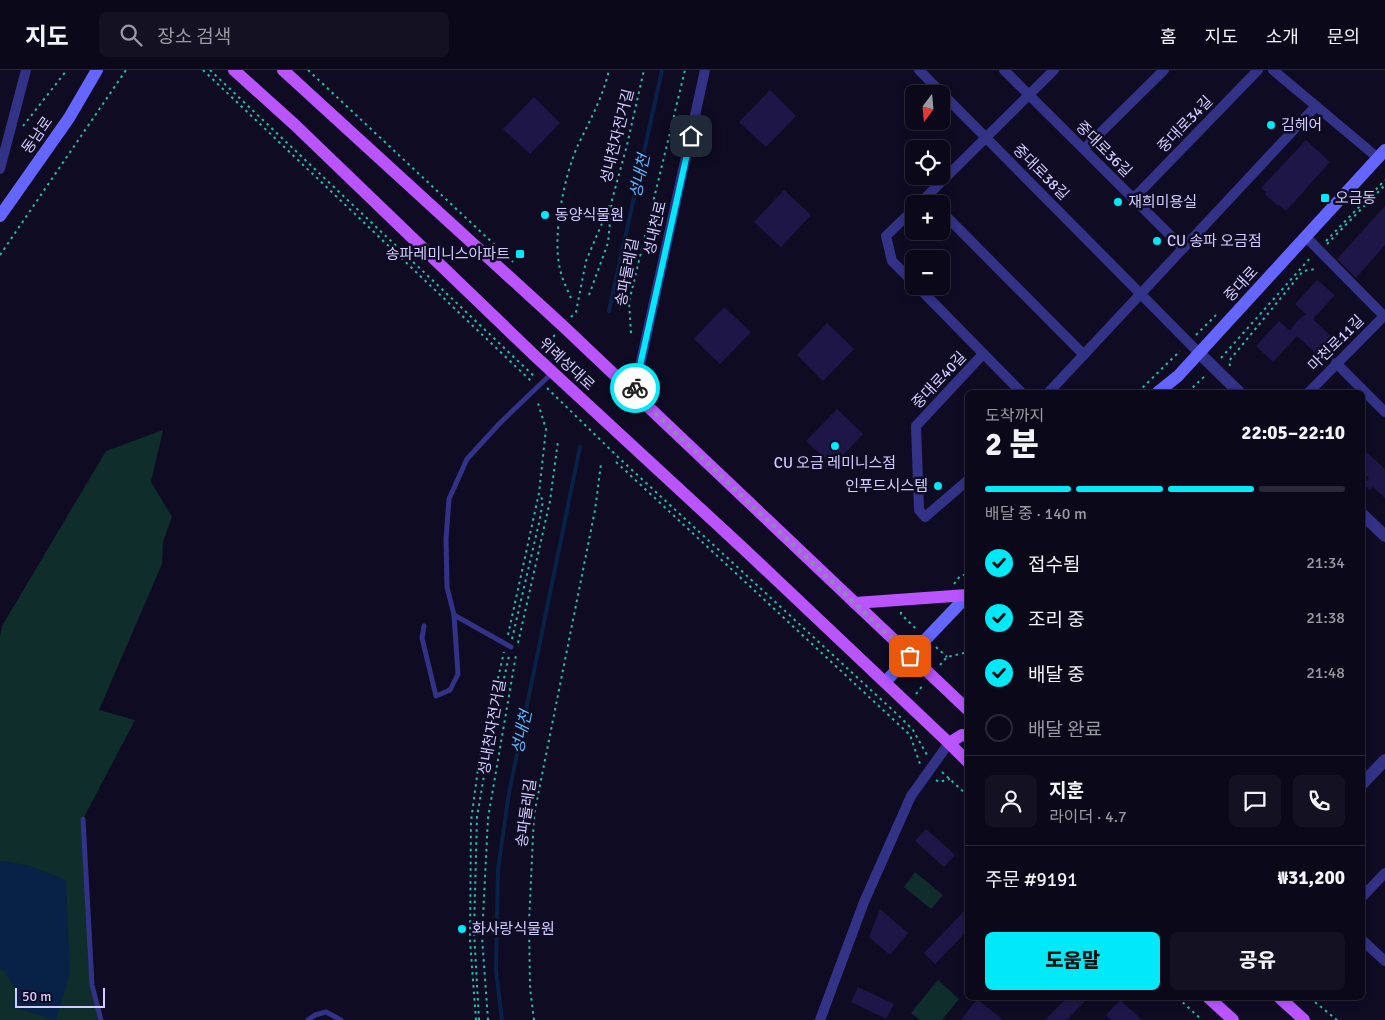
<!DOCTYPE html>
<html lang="ko">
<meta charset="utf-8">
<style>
body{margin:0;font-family:Signika,"Noto Sans KR",sans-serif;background:#141123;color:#f1f3f6;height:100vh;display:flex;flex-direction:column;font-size:19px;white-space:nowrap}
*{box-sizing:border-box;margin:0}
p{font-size:16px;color:#9a9aa2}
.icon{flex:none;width:28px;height:28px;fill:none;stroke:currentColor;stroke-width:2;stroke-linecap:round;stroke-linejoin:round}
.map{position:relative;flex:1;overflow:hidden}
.panel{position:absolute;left:965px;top:320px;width:400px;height:610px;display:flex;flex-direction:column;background:#0b081a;border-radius:8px;box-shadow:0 2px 8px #0003,0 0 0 1px #2b2939}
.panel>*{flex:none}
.needle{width:32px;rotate:196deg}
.fabs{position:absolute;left:905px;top:15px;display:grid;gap:10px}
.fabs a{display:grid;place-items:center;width:45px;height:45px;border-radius:8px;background:#0b081a;box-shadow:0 2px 8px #0003,0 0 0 1px #2b2939;font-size:25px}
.scale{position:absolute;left:15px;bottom:12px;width:90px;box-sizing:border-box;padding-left:5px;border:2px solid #d1cdff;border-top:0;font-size:14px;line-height:18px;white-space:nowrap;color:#d1cdff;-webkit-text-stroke:4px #0f0b23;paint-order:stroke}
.pin{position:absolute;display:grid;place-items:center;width:42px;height:42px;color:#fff;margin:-21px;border-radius:10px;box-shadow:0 2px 8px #0006}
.courier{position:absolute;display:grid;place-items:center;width:50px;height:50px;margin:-25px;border:4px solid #00e9f8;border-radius:50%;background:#fff;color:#222;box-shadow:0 1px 6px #0007}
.head em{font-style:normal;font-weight:800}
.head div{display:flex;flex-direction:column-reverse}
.head{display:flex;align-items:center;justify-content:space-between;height:85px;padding:0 20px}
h1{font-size:32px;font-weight:800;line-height:38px}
.bar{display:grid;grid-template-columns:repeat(4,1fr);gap:8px 5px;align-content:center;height:60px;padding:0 20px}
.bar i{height:6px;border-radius:4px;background:#2b2939}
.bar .current{background:#00e9f8}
.bar p{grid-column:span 4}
.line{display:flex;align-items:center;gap:12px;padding:0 20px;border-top:1px solid #2b2939}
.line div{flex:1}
.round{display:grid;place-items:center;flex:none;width:52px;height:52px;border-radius:8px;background:#141123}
ol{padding:0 20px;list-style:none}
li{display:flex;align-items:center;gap:15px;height:55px}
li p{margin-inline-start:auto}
li .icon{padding:5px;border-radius:50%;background:#00e9f8;color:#111;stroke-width:4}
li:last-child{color:#9a9aa2}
li i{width:28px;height:28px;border:2px solid #2b2939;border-radius:50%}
.cta{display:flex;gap:10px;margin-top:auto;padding:10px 20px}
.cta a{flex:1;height:58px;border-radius:8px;background:#00e9f8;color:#111;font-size:20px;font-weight:800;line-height:58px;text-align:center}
.cta a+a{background:#141123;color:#f1f3f6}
header{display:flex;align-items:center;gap:30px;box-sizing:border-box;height:70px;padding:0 25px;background:#0b081a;border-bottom:1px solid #2b2939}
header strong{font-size:24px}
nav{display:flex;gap:28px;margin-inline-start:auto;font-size:18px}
.search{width:350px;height:45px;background:#141123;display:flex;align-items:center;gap:12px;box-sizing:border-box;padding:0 18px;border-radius:8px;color:#9a9aa2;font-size:19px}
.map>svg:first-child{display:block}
.green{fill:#0e2d2b}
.water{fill:#072147}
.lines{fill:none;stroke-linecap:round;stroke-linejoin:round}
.stream{stroke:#072147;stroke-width:4}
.building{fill:#1e1646}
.path{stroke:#22beaf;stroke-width:2;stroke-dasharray:2.5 4;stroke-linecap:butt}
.service{stroke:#323287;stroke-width:5}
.minor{stroke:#323287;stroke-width:10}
.tertiary{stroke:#323287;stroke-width:12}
.secondary{stroke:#6466ff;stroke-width:12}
.primary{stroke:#b954ff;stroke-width:12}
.done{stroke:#8d89b2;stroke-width:5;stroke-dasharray:0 9}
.route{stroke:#00e9f8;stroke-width:6}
.poi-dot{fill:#00e9f8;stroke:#0f0b23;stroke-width:2}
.labels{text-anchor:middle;stroke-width:5;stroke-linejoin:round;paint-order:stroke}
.street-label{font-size:15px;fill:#d1cdff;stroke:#0f0b23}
.poi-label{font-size:15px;fill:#d1cdff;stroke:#0f0b23;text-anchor:start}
.water-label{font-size:16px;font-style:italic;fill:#5bb9ff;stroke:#0f0b23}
</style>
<header>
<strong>지도</strong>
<div class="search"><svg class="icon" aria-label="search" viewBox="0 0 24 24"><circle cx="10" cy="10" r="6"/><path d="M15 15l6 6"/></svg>장소 검색</div>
<nav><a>홈</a><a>지도</a><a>소개</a><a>문의</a></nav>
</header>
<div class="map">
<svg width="1385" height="950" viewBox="0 0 1385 950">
<rect width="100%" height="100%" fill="#0f0b23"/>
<g class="green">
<polygon points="163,360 151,412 172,447 163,472 162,494 99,640 135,650 83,749 92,915 101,950 0,950 0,566 2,556 106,381"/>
<polygon points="915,802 943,825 931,839 904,817"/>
<polygon points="938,910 959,929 942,950 920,950 911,943"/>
</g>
<polygon class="water" points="3,791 31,796 66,810 70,903 56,950 13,937 17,921 3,900 0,900 0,792"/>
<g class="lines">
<g class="stream">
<polyline points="609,241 662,0"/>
<polyline points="502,950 496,901 498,799 509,723 580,377"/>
</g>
</g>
<g class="building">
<polygon points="770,20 796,46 766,77 739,52"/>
<polygon points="534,27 560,53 530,84 503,59"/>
<polygon points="1306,70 1330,92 1286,141 1279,135 1278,136 1265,124 1266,122 1261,118"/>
<polygon points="784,120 811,145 781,177 754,152"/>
<polygon points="1385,136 1385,175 1356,208 1337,189"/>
<polygon points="1317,210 1335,225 1313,249 1337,272 1322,289 1297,266 1273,292 1256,276 1279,251 1290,261 1297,251 1306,244 1295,234"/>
<polygon points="724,237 751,262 720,294 694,269"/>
<polygon points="827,253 854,279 823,311 797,285"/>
<polygon points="837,339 863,364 833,396 806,371"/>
<polygon points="1362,378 1385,399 1385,428 1373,417 1370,420 1363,414 1369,408 1362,403"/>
<polygon points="926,759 955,785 944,797 915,771"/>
<polygon points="968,837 968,860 935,894 924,883"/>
<polygon points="880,839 908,863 890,885 869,867"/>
<polygon points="858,917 894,934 886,949 851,932"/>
<polygon points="1067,928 1088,928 1067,950 1045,950"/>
<polygon points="977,929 1003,950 961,950"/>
<polygon points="1120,930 1142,950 1111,950 1106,945"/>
</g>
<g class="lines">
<g class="path">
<polyline points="203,0 531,311"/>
<polyline points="210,0 536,308"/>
<polyline points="308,0 513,192"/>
<polyline points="23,56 67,0"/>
<polyline points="1326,171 1385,110"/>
<polyline points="1327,174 1385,115"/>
<polyline points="0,185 126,0"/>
<polyline points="589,225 608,173 612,130 627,75 644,0"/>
<path d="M 571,228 C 567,219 562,209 560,199 C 552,166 564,106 578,75 C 590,50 603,27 609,0"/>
<polyline points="571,247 576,242 586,191 611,132"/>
<polyline points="631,263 629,232 685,0"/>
<polyline points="1196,265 1216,245"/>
<polyline points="544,276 555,265"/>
<polyline points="1221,288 1311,187"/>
<polyline points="1230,296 1229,291 1303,201 1316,199"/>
<polyline points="547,318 619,388 898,645 913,660 927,685"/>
<polyline points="1138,322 1180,281"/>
<polyline points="1188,322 1206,305"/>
<polyline points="1195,322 1197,321 1204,322"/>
<polyline points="616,392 910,665 920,694"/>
<polyline points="954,514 960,506 967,504"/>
<polyline points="901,542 901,544 917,560"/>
<polyline points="508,565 539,423 546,359 537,330"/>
<polyline points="512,569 539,453 543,431 540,425"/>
<polyline points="518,573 550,431 558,371"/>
<polyline points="936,577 947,587"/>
<polyline points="940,595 947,587 968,582"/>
<polyline points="916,624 924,614"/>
<polyline points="942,702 968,726"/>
<polyline points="936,710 939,712 950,709"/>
<polyline points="1178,928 1202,950"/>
<polyline points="1310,928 1337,950"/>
<polyline points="476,950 470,871 471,751 479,691 504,582"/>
<polyline points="479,950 474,861 477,747 489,676 509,586"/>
<polyline points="488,950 482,867 488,748 516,585"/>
<polyline points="534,950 530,918 529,852 534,745 595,440 601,394"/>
</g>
<g class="service">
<polyline points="454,545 511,577"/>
<polyline points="424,556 422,568 436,626 450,620 458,604 454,545 447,517 446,469 449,429 467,389 500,353 552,303"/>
<polyline points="83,749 92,915 101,950"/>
<polyline points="308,950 315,945 326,942 341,950"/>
</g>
<g class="minor">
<polyline points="919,0 1199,283"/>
<polyline points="1004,0 1183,178"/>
<polyline points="1273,0 1378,88"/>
<polyline points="1084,79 1164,0"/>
<polyline points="0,99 26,0"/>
<polyline points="1133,129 1258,0"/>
<polyline points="919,134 1054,0"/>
<polyline points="914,139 886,166 892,191 914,213"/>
<polyline points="941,141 1084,285"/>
<polyline points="1306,167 1385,247"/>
<polyline points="917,216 1021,322"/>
<polyline points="1336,293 1385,342"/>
<polyline points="1049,322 1316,36"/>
<polyline points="1309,322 1385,245"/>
<polyline points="634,323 705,0"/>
<polyline points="968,410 925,447 919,440 916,356 983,284"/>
<polyline points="1362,827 1385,803"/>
<polyline points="1362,870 1385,891"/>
<polyline points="820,950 864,832 911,726 949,673"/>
</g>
<g class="tertiary">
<polyline points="1199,283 1239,322"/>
<polyline points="1362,444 1385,466"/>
<polyline points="1362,714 1385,690"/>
</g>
<g class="secondary">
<polyline points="0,146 69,48 97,0"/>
<polyline points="1158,322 1178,306 1385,80"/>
<polyline points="885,612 968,525"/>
</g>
<g class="primary">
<polyline points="234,0 295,55 535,286 745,480 949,673 968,692"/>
<polyline points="283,0 563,256 968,640"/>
<polyline points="855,533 967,525"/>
<polyline points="949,673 962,665 968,666"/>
<polyline points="1209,928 1233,950"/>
<polyline points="1280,928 1304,950"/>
</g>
</g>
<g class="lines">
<polyline class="done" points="635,318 634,323 910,586"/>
<polyline class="route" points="635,318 691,66"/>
</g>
<g class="poi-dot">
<circle cx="1271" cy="55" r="5"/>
<rect x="1320" y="123" width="10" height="10" rx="2.5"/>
<circle cx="1118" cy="132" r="5"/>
<circle cx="545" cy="145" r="5"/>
<circle cx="1157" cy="171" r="5"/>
<rect x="515" y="179" width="10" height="10" rx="2.5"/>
<circle cx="835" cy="376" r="5"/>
<circle cx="938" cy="416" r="5"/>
<circle cx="462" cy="859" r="5"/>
</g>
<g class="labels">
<g class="street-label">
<text transform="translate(1185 54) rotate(-46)" y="5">중대로34길</text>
<text transform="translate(37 65) rotate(-55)" y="5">동남로</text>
<text transform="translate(617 66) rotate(-76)" y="5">성내천자전거길</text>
<text transform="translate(1104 79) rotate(45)" y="5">중대로36길</text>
<text transform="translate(1041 102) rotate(45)" y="5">중대로38길</text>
<text transform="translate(655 158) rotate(-77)" y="5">성내천로</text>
<text transform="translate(627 202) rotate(-79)" y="5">송파둘레길</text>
<text transform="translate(1241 214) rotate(-47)" y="5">중대로</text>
<text transform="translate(1336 273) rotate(-45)" y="5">마천로11길</text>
<text transform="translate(567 294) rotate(43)" y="5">위례성대로</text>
<text transform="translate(939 310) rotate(-47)" y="5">중대로40길</text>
<text transform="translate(492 657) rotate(-80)" y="5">성내천자전거길</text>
<text transform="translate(526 743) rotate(-82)" y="5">송파둘레길</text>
</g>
<g class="poi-label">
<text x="1281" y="60">김헤어</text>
<text x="1335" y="133">오금동</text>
<text x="1128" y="137">재희미용실</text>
<text x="555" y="150">동양식물원</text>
<text x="1167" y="176">CU 송파 오금점</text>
<text x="510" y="189" text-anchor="end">송파레미니스아파트</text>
<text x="835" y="398" text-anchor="middle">CU 오금 레미니스점</text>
<text x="928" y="421" text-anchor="end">인푸드시스템</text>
<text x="472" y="864">화사랑식물원</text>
</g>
<g class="water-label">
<text transform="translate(639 106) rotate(-78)" y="6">성내천</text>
<text transform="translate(521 662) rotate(-78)" y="6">성내천</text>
</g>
</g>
</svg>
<div class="fabs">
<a><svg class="needle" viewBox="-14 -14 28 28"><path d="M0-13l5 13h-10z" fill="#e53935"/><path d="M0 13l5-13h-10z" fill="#9a9aa2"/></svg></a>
<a><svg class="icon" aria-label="locate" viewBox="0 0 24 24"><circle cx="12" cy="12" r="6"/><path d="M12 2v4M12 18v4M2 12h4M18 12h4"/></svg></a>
<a>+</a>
<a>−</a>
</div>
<div class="scale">50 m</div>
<div class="pin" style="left:910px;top:586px;background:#ea580c"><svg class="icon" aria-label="bag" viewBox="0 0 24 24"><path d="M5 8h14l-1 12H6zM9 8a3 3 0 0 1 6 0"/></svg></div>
<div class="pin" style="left:691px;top:66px;background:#1f2937"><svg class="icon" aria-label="home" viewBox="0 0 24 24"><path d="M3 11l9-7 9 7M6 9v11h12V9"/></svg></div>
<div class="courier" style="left:635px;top:318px"><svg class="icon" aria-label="bike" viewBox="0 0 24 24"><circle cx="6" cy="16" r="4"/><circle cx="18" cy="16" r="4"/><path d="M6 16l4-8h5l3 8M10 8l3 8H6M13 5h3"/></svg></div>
<section class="panel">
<div class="head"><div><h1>2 분</h1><p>도착까지</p></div><em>22:05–22:10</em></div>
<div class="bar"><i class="current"></i><i class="current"></i><i class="current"></i><i></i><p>배달 중 · 140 m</p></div>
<ol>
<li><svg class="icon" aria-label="check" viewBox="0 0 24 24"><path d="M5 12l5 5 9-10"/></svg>접수됨<p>21:34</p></li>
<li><svg class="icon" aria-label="check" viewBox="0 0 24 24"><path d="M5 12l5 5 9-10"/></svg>조리 중<p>21:38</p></li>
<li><svg class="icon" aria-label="check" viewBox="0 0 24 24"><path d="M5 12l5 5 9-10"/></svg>배달 중<p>21:48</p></li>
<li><i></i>배달 완료</li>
</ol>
<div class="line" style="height:90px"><a class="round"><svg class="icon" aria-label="person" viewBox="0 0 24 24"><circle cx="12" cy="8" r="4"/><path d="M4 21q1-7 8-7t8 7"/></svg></a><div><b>지훈</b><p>라이더 · 4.7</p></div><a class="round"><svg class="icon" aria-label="chat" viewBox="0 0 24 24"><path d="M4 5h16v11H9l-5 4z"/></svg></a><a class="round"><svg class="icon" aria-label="phone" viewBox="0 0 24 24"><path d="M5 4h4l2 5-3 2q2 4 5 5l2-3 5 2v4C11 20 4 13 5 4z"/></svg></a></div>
<div class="line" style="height:65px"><div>주문 #9191</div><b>₩31,200</b></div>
<div class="cta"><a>도움말</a><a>공유</a></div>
</section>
</div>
